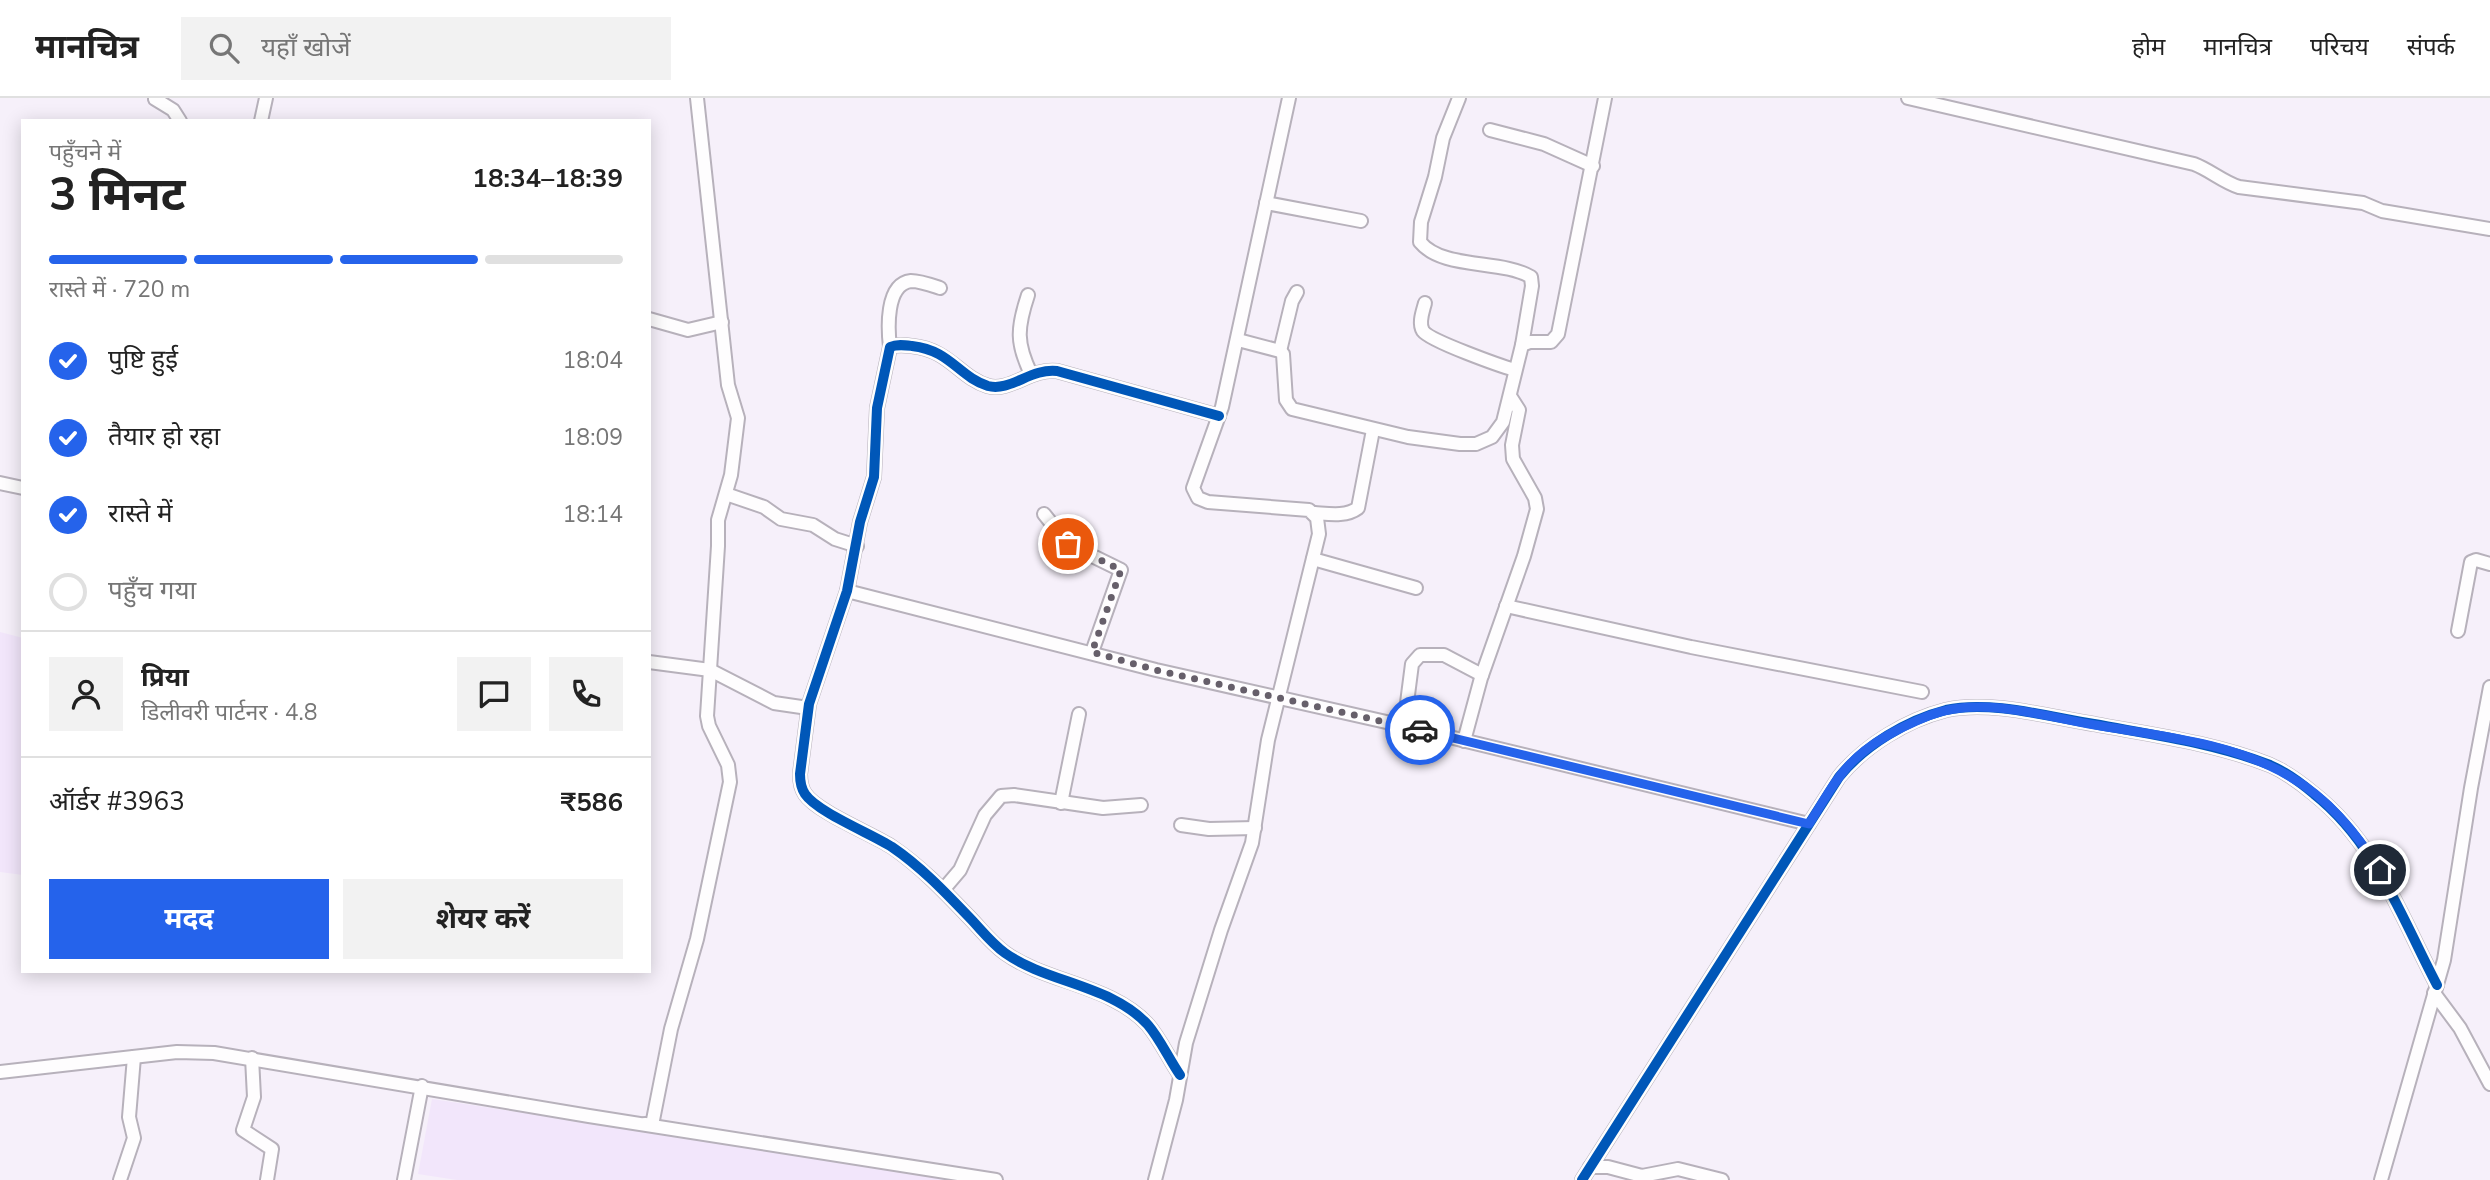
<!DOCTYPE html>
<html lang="hi">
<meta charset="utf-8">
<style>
body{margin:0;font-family:"Nunito Sans","Noto Sans Devanagari",sans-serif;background:#f2f2f2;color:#222;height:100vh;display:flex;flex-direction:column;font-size:26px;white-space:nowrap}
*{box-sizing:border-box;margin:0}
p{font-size:23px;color:#767676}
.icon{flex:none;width:38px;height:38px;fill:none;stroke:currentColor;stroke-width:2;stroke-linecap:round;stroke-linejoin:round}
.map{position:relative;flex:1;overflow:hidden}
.drawer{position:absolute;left:21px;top:21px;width:630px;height:854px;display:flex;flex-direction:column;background:#fff;border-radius:0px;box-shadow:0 4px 18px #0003}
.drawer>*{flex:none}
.pin{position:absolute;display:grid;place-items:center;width:60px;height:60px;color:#fff;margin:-30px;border:4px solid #fff;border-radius:50%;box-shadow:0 2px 7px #0007}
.courier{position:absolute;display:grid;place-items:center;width:70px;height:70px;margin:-35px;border:5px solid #2563eb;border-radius:50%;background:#fff;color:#222;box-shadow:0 2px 9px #0007}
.headline em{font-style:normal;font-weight:700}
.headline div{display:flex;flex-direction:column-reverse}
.headline{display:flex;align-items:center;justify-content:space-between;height:119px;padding:0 28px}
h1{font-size:46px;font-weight:700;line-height:52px}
.bar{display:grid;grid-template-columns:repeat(4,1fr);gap:10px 7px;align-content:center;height:84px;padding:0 28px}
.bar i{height:9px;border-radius:5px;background:#e0e0e0}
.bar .selected{background:#2563eb}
.bar p{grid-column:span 4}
.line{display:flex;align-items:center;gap:18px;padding:0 28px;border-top:2px solid #e0e0e0}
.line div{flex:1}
.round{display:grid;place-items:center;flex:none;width:74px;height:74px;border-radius:0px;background:#f2f2f2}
ol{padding:0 28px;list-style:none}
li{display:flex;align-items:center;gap:21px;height:77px}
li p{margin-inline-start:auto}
li .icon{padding:7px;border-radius:50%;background:#2563eb;color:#fff;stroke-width:4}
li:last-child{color:#767676}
li i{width:38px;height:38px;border:4px solid #e0e0e0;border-radius:50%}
.button{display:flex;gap:14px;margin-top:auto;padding:14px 28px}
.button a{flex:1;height:80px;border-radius:0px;background:#2563eb;color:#fff;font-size:28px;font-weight:700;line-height:80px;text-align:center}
.button a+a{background:#f2f2f2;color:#222}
header{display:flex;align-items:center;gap:42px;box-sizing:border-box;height:98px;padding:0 35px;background:#fff;border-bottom:2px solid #e0e0e0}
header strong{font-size:33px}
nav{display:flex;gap:38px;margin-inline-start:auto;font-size:24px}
.search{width:490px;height:63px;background:#f2f2f2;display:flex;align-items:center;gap:18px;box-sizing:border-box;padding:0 24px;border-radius:0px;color:#767676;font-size:26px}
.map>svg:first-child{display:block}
.built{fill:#f2e6fb}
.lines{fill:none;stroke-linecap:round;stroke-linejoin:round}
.minor-casing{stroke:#b7b1bb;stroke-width:16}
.minor{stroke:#fefdfe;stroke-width:12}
.cycleway-casing{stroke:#fefefe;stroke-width:15}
.cycleway{stroke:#0057b8;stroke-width:10}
.done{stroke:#665f6a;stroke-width:7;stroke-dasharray:0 12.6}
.route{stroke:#2563eb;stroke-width:9}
</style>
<header>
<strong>मानचित्र</strong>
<div class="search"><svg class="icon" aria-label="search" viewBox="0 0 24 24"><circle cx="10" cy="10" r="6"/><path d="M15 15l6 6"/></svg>यहाँ खोजें</div>
<nav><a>होम</a><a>मानचित्र</a><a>परिचय</a><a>संपर्क</a></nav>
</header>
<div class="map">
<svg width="2490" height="1082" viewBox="0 0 2490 1082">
<rect width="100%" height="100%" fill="#f6f0fa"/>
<g class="built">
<polygon points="0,534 23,540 23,777 0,774"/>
<polygon points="432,1001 724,1045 951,1082 457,1082 418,1076"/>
</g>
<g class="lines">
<defs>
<g id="minor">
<path d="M 1459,0 L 1443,40 L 1435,79 L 1421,124 L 1420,144 C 1443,172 1501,161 1531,179 L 1532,188 L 1522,247"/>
<path d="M 1908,0 L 2194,66 C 2210,72 2223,84 2239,89 L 2363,105 L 2382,113 L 2490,131"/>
<polyline points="155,1 173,12 180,23"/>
<polyline points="261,23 266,0"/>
<polyline points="1490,32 1544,46 1593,68"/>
<polyline points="1266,105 1361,123"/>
<path d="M 1028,197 C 1017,230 1016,245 1031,276"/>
<path d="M 1425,205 C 1423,213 1418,225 1423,233 C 1430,243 1501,268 1515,272"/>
<polyline points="649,221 688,232 722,224"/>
<polyline points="1238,242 1280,253 1283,256 1286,302 1292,311 1408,339 1460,346 1476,346 1492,339 1503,324 1522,247 1530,244 1551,244 1558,236 1605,0"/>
<path d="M 890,249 C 888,232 885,186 911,183 C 920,183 931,187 940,190"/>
<polyline points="1280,253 1292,203 1297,194"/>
<polyline points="0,385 23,390"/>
<polyline points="726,396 764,409 781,421 813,427 835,441 857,448"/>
<path d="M 1315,415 C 1329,416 1346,419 1358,410 L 1373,332"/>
<polyline points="1044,416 1068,446 1121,472 1092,554"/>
<polyline points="1313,461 1416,490"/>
<polyline points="847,493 1156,572 1404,628 1809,726"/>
<polyline points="1506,508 1691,549 1922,594"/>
<polyline points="2458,533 2471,464 2476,462 2490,466"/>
<polyline points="649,564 710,572 774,605 808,610"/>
<polyline points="1404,628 1412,566 1420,557 1444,557 1482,577"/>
<polyline points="1464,643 1481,580 1524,458 1537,411 1535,400 1513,361 1512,347 1519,312 1510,298"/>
<polyline points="1061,705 1079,616"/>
<polyline points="1181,727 1209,731 1255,730"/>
<polyline points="943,792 960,772 985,717 1001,698 1014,697 1103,710 1141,707"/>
<polyline points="2434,895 2460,930 2490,986"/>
<polyline points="252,960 254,999 243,1032 272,1051 267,1082"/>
<polyline points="0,974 177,954 214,955 589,1018 996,1082"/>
<path d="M 1180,977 C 1169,961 1160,941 1148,927 C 1112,887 1047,885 1005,855 C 990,844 980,830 967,817 C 944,793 920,768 892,749 C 872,736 817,714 805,696 C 801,690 800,684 800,676 L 809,606 L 847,493 L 860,424 L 874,379 L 877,310 L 890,249 C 897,246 904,247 912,248 C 950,252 959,279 988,288 C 1010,294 1031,270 1057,273 L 1219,318"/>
<polyline points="645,1026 652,1027 671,931 697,841 730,684 728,667 709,628 707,618 718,448 718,422 731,377 738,320 728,287 697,0"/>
<polyline points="1590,1069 1608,1069 1642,1078 1678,1071 1722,1082"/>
<polyline points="120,1082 134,1040 129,1019 134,959"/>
<polyline points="404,1082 422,988"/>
<polyline points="1155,1082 1176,1002 1186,945 1221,832 1252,745 1268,642 1319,436 1317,420 1309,412 1208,404 1198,400 1193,390 1222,309 1289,0"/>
<path d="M 1582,1082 L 1839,679 C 1865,647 1907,622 1946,612 C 1991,602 2049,619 2094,626 C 2153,637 2214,645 2270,667 C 2286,674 2301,685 2314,696 C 2376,745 2401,819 2437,887"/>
<polyline points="2381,1082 2444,862 2471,690 2490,589"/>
</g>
</defs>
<use href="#minor" class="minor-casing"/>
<use href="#minor" class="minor"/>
<defs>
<g id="cycleway">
<path d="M 1180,977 C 1169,961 1160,941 1148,927 C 1112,887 1047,885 1005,855 C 990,844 980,830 967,817 C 944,793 920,768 892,749 C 872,736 817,714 805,696 C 801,690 800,684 800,676 L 809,606 L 847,493 L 860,424 L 874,379 L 877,310 L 890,249 C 897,246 904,247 912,248 C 950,252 959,279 988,288 C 1010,294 1031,270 1057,273 L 1219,318"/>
<path d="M 1582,1082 L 1839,679 C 1865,647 1907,622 1946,612 C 1991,602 2049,619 2094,626 C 2153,637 2214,645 2270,667 C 2286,674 2301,685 2314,696 C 2376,745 2401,819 2437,887"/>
</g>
</defs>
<use href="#cycleway" class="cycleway-casing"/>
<use href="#cycleway" class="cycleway"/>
</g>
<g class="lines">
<polyline class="done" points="1068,446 1121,472 1092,554 1156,572 1420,632"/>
<path class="route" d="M 1420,632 L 1809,726 C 1822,706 1834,682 1851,665 C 1871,644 1901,629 1928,618 C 1979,597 2042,618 2095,627 C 2160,638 2231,644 2289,678 C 2328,700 2356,735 2380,772"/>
</g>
</svg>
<div class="pin" style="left:1068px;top:446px;background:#ea580c"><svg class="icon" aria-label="bag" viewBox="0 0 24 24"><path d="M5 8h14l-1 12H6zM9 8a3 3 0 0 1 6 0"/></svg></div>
<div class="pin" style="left:2380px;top:772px;background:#1f2937"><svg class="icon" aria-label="home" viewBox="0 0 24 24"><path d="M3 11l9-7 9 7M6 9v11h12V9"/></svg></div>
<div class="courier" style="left:1420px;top:632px"><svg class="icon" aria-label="car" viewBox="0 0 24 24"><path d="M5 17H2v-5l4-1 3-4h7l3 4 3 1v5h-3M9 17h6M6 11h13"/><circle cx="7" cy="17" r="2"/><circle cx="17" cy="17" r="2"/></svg></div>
<section class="drawer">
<div class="headline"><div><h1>3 मिनट</h1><p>पहुँचने में</p></div><em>18:34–18:39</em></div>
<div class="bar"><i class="selected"></i><i class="selected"></i><i class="selected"></i><i></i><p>रास्ते में · 720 m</p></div>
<ol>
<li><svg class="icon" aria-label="check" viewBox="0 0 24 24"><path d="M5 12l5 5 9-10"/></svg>पुष्टि हुई<p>18:04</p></li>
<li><svg class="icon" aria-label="check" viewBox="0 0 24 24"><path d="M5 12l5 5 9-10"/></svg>तैयार हो रहा<p>18:09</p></li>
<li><svg class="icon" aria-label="check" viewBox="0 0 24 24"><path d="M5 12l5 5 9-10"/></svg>रास्ते में<p>18:14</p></li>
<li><i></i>पहुँच गया</li>
</ol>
<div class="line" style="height:126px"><a class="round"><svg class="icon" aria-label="person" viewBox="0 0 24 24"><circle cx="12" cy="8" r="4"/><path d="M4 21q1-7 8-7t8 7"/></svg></a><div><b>प्रिया</b><p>डिलीवरी पार्टनर · 4.8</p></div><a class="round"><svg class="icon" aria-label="chat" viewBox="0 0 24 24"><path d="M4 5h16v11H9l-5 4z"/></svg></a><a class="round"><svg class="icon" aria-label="phone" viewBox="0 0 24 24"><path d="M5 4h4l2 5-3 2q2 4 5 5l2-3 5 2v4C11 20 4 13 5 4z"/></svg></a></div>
<div class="line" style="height:91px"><div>ऑर्डर #3963</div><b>₹586</b></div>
<div class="button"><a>मदद</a><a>शेयर करें</a></div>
</section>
</div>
